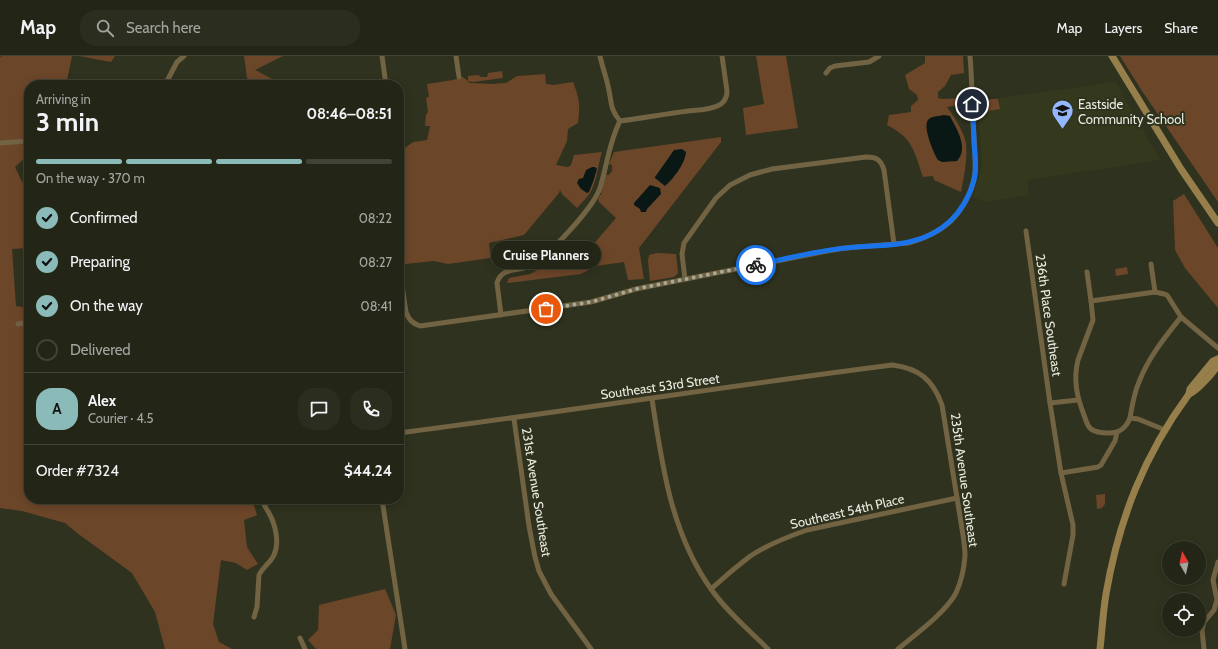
<!DOCTYPE html>
<meta charset="utf-8">
<style>
body{margin:0;font-family:Cabin,sans-serif;background:#2b2e1f;color:#f1f3f6;height:100vh;display:flex;flex-direction:column;font-size:15px;white-space:nowrap}
*{box-sizing:border-box;margin:0}
p{font-size:13px;color:#a3a5a1}
.icon{flex:none;width:22px;height:22px;fill:none;stroke:currentColor;stroke-width:2;stroke-linecap:round;stroke-linejoin:round}
.map{position:relative;flex:1;overflow:hidden}
.sheet{position:absolute;left:24px;top:24px;width:380px;height:424px;display:flex;flex-direction:column;background:#232616;border-radius:16px;box-shadow:0 2px 10px #0003,0 0 0 1px #404335}
.sheet>*{flex:none}
.needle{width:26px;rotate:351deg}
.fabs{position:absolute;left:1162px;top:485px;display:grid;gap:8px}
.fabs a{display:grid;place-items:center;width:44px;height:44px;border-radius:50%;background:#232616;box-shadow:0 2px 10px #0003,0 0 0 1px #404335;font-size:20px}
.pin{position:absolute;display:grid;place-items:center;width:34px;height:34px;color:#fff;margin:-17px;border:2px solid #fff;border-radius:50%;box-shadow:0 1px 4px #0007}
.courier{position:absolute;display:grid;place-items:center;width:40px;height:40px;margin:-20px;border:3px solid #1a73e8;border-radius:50%;background:#fff;color:#222;box-shadow:0 1px 5px #0007}
.bubble{position:absolute;height:28px;border-radius:14px;background:#232616;box-shadow:0 2px 10px #0003,0 0 0 1px #404335;font-size:13px;font-weight:700;line-height:28px;text-align:center}
.headline em{font-style:normal;font-weight:700}
.headline div{display:flex;flex-direction:column-reverse}
.headline{display:flex;align-items:center;justify-content:space-between;height:68px;padding:0 12px}
h1{font-size:26px;font-weight:700;line-height:30px}
.bar{display:grid;grid-template-columns:repeat(4,1fr);gap:6px 4px;align-content:center;height:48px;padding:0 12px}
.bar i{height:5px;border-radius:3px;background:#404335}
.bar .on{background:#8bbbb9}
.bar p{grid-column:span 4}
.line{display:flex;align-items:center;gap:10px;padding:0 12px;border-top:1px solid #404335}
.line div{flex:1}
.round{display:grid;place-items:center;flex:none;width:42px;height:42px;border-radius:16px;background:#2b2e1f}
ol{padding:0 12px;list-style:none}
li{display:flex;align-items:center;gap:12px;height:44px}
li p{margin-inline-start:auto}
li .icon{padding:4px;border-radius:50%;background:#8bbbb9;color:#111;stroke-width:4}
li:last-child{color:#a3a5a1}
li i{width:22px;height:22px;border:2px solid #404335;border-radius:50%}
header{display:flex;align-items:center;gap:24px;box-sizing:border-box;height:56px;padding:0 20px;background:#232616;border-bottom:1px solid #404335}
header strong{font-size:19px}
nav{display:flex;gap:22px;margin-inline-start:auto;font-size:14px}
.search{width:280px;height:36px;background:#2b2e1f;display:flex;align-items:center;gap:10px;box-sizing:border-box;padding:0 14px;border-radius:16px;color:#a3a5a1;font-size:15px}
.map>svg:first-child{display:block}
.built{fill:#34391d}
.green{fill:#6c4629}
.water{fill:#091814}
.lines{fill:none;stroke-linecap:round;stroke-linejoin:round}
.minor{stroke:#726343;stroke-width:5}
.secondary{stroke:#967f4b;stroke-width:7}
.done{stroke:#a7aa9b;stroke-width:4;stroke-dasharray:0 7.2}
.route{stroke:#1a73e8;stroke-width:5}
.labels{text-anchor:middle;stroke-width:4;stroke-linejoin:round;paint-order:stroke}
.poi-label{font-size:13px;fill:#e8ebde;stroke:#2f321e;text-anchor:start}
.street-label{font-size:13px;fill:#e8ebde;stroke:#2f321e}
</style>
<header>
<strong>Map</strong>
<div class="search"><svg class="icon" aria-label="search" viewBox="0 0 24 24"><circle cx="10" cy="10" r="6"/><path d="M15 15l6 6"/></svg>Search here</div>
<nav><a>Map</a><a>Layers</a><a>Share</a></nav>
</header>
<div class="map">
<svg width="1218" height="593" viewBox="0 0 1218 593">
<rect width="100%" height="100%" fill="#2f321e"/>
<polygon class="built" points="1116,26 1160,104 1027,124 1029,139 985,146 973,141 982,110 978,45"/>
<g class="green">
<polygon points="2,0 72,0 66,29 29,29 29,98 15,111 29,140 29,192 12,193 16,250 29,252 29,443 224,443 227,446 235,443 252,443 257,459 244,464 247,491 258,508 247,514 236,507 221,504 213,568 219,586 232,593 165,593 155,556 132,517 77,477 65,467 22,455 0,452 0,1"/>
<polygon points="79,0 115,0 111,6"/>
<polygon points="244,0 283,0 255,14 280,27 281,29 248,29"/>
<polygon points="756,0 786,0 798,72 746,79 743,52 764,48"/>
<path d="M 925,0 L 963,0 L 964,17 L 951,19 L 945,30 L 938,36 L 938,42 L 942,43 L 965,42 L 965,48 L 947,51 C 954,61 961,71 965,83 C 969,98 964,120 961,136 L 934,124 L 933,120 L 923,121 C 914,95 913,82 887,69 L 889,59 L 911,56 L 911,50 L 918,44 L 917,39 L 909,33 L 905,19 L 925,7 Z"/>
<polygon points="1120,0 1218,0 1218,146 1142,35"/>
<polygon points="502,15 503,22 473,26 468,25 468,20 478,19 481,21 487,21 488,17"/>
<path d="M 545,18 L 546,28 L 554,29 L 573,26 C 580,44 580,49 578,67 L 568,73 L 567,85 L 556,109 L 568,111 L 571,109 L 574,99 L 602,96 C 598,109 597,125 590,137 C 586,143 581,147 577,152 L 562,138 L 560,134 L 559,137 L 524,179 L 489,187 L 491,202 L 448,208 L 434,205 L 405,208 L 399,187 L 399,94 L 402,94 L 413,86 L 427,84 L 430,70 L 425,70 L 426,59 L 428,56 L 426,42 L 429,41 L 427,28 L 453,24 L 463,21 L 470,27 L 491,28 L 506,27 L 517,20 Z"/>
<polygon points="991,43 998,43 1000,53 988,55 984,53 986,46"/>
<polygon points="721,81 721,86 639,192 644,223 628,224 624,206 596,210 581,218 507,227 509,222 530,218 547,209 555,200 563,208 568,211 579,205 616,162 599,146 598,143 600,139 601,139 602,138 601,137 606,119 609,119 612,115 612,109 609,108 614,96"/>
<polygon points="1184,138 1218,192 1218,252 1185,212 1175,194 1173,145"/>
<polygon points="657,197 676,198 678,217 674,221 650,225 648,205 649,199"/>
<polygon points="1127,211 1128,218 1116,220 1115,213"/>
<polygon points="1105,438 1105,448 1102,452 1097,453 1096,439"/>
<polygon points="385,533 396,559 390,593 316,593 308,584 318,574 319,549"/>
</g>
<g class="water">
<path d="M 944,59 L 950,60 C 957,74 969,92 957,105 L 942,106 L 938,104 C 934,98 921,68 929,63 C 932,60 940,60 944,59 Z"/>
<path d="M 682,93 L 686,96 C 685,108 673,123 665,130 L 655,122 L 655,121 L 674,94 Z"/>
<polygon points="592,111 595,111 597,113 593,126 589,136 587,137 581,133 577,127 579,123 583,122 586,114"/>
<polygon points="650,129 660,132 661,138 647,153 646,156 641,156 640,153 634,149 634,147"/>
</g>
<g class="lines">
<g class="minor">
<polyline points="382,0 386,29"/>
<polyline points="456,0 459,21"/>
<path d="M 600,0 C 602,10 606,20 608,30 C 612,45 609,52 620,65"/>
<polyline points="826,17 830,12 835,10 869,6 879,0"/>
<polyline points="165,29 177,6 184,0"/>
<path d="M 620,65 C 643,62 665,58 688,55 C 698,54 712,54 721,48 C 725,45 727,40 727,35 L 722,0"/>
<polyline points="0,87 29,85"/>
<polyline points="1026,175 1050,347 1061,417 1073,469 1073,479 1064,528"/>
<polyline points="1151,208 1155,236 1164,238 1167,239 1181,261 1218,292"/>
<path d="M 399,209 L 406,256 C 409,264 412,267 420,270 L 591,246 L 636,233 L 827,195 L 845,192 L 908,187 C 919,184 929,180 939,174 C 958,163 973,138 975,116 C 976,100 974,83 973,67 C 972,45 972,22 970,0"/>
<path d="M 1087,216 L 1091,245 L 1093,264 L 1078,304 C 1073,324 1077,341 1084,359 C 1086,364 1087,370 1091,373 C 1096,377 1103,377 1109,377 C 1120,377 1126,372 1130,362 L 1138,363 L 1165,374"/>
<path d="M 685,223 L 682,198 L 684,187 L 716,142 L 730,129 L 750,119 L 772,113 L 866,101 C 877,101 881,104 884,114 L 894,188"/>
<polyline points="1091,245 1155,236"/>
<path d="M 501,259 L 497,227 C 501,212 516,215 528,211 C 535,208 542,203 548,197 C 563,182 593,152 600,132 C 607,110 609,86 620,65"/>
<polyline points="18,268 29,266"/>
<path d="M 652,343 C 662,409 671,477 711,533 C 727,556 749,574 768,593"/>
<polyline points="1050,347 1078,344"/>
<path d="M 1130,362 C 1132,350 1134,337 1139,326 C 1148,302 1165,281 1181,261"/>
<polyline points="514,363 529,470 535,501 539,515 551,538 591,593"/>
<path d="M 399,377 C 563,356 727,330 892,309 C 919,312 933,324 942,349 L 963,479 C 964,486 965,493 965,500 C 964,513 961,526 956,537 C 945,557 916,578 898,593"/>
<polyline points="1061,417 1098,411 1101,409 1115,385 1117,376"/>
<polyline points="382,443 405,593"/>
<path d="M 711,533 C 723,522 736,511 749,501 C 766,489 787,481 807,474 L 957,442"/>
<path d="M 254,561 L 257,551 L 259,519 C 263,511 271,506 274,499 C 280,486 275,468 269,457 C 266,452 263,448 262,443"/>
<polyline points="300,582 305,593"/>
<polyline points="1204,593 1202,574 1204,566 1214,554 1217,544 1213,524 1218,506"/>
</g>
<g class="secondary">
<polyline points="1112,0 1181,113 1218,167"/>
<path d="M 1189,338 C 1196,336 1213,317 1217,310 C 1218,308 1218,305 1218,303"/>
<path d="M 1100,593 C 1102,575 1103,556 1106,538 C 1119,463 1144,399 1189,338 L 1190,333 L 1213,305 L 1218,303"/>
</g>
</g>
<g class="lines">
<polyline class="done" points="546,253 591,246 636,233 756,209"/>
<path class="route" d="M 756,209 C 785,203 815,195 846,192 C 866,189 889,191 909,186 C 942,179 965,157 974,124 C 977,113 975,100 974,88 C 974,75 973,62 972,48"/>
</g>
<defs>
<symbol id="school-pin" viewBox="-11 -11 22 30"><path d="M0 17L-7.5 6A9.5 9.5 0 1 1 7.5 6Z" fill="#94b7fd" stroke="#2f321e"/><path d="M0-5L7-2L0 1L-7-2ZM-4 1L0 2.5L4 1V4Q0 6-4 4Z" fill="#111"/></symbol>
</defs>
<g fill-rule="evenodd">
<use href="#school-pin" x="1050" y="42" width="25" height="34"/>
</g>
<g class="labels">
<g class="poi-label">
<text x="1078" y="53">Eastside<tspan x="1078" dy="15">Community School</tspan></text>
</g>
<g class="street-label">
<text transform="translate(1049 259) rotate(82)" y="5">236th Place Southeast</text>
<text transform="translate(660 330) rotate(-8)" y="5">Southeast 53rd Street</text>
<text transform="translate(965 424) rotate(82)" y="5">235th Avenue Southeast</text>
<text transform="translate(537 436) rotate(81)" y="5">231st Avenue Southeast</text>
<text transform="translate(847 455) rotate(-13)" y="5">Southeast 54th Place</text>
</g>
</g>
</svg>
<div class="fabs">
<a><svg class="needle" viewBox="-14 -14 28 28"><path d="M0-13l5 13h-10z" fill="#e53935"/><path d="M0 13l5-13h-10z" fill="#a3a5a1"/></svg></a>
<a><svg class="icon" aria-label="locate" viewBox="0 0 24 24"><circle cx="12" cy="12" r="6"/><path d="M12 2v4M12 18v4M2 12h4M18 12h4"/></svg></a>
</div>
<div class="pin" style="left:546px;top:253px;background:#ea580c"><svg class="icon" aria-label="bag" viewBox="0 0 24 24"><path d="M5 8h14l-1 12H6zM9 8a3 3 0 0 1 6 0"/></svg></div>
<div class="pin" style="left:972px;top:48px;background:#1f2937"><svg class="icon" aria-label="home" viewBox="0 0 24 24"><path d="M3 11l9-7 9 7M6 9v11h12V9"/></svg></div>
<div class="courier" style="left:756px;top:209px"><svg class="icon" aria-label="bike" viewBox="0 0 24 24"><circle cx="6" cy="16" r="4"/><circle cx="18" cy="16" r="4"/><path d="M6 16l4-8h5l3 8M10 8l3 8H6M13 5h3"/></svg></div>
<div class="bubble" style="left:491px;top:185px;width:110px">Cruise Planners</div>
<section class="sheet">
<div class="headline"><div><h1>3 min</h1><p>Arriving in</p></div><em>08:46–08:51</em></div>
<div class="bar"><i class="on"></i><i class="on"></i><i class="on"></i><i></i><p>On the way · 370 m</p></div>
<ol>
<li><svg class="icon" aria-label="check" viewBox="0 0 24 24"><path d="M5 12l5 5 9-10"/></svg>Confirmed<p>08:22</p></li>
<li><svg class="icon" aria-label="check" viewBox="0 0 24 24"><path d="M5 12l5 5 9-10"/></svg>Preparing<p>08:27</p></li>
<li><svg class="icon" aria-label="check" viewBox="0 0 24 24"><path d="M5 12l5 5 9-10"/></svg>On the way<p>08:41</p></li>
<li><i></i>Delivered</li>
</ol>
<div class="line" style="height:72px"><b class="round" style="background:#8bbbb9;color:#111">A</b><div><b>Alex</b><p>Courier · 4.5</p></div><a class="round"><svg class="icon" aria-label="chat" viewBox="0 0 24 24"><path d="M4 5h16v11H9l-5 4z"/></svg></a><a class="round"><svg class="icon" aria-label="phone" viewBox="0 0 24 24"><path d="M5 4h4l2 5-3 2q2 4 5 5l2-3 5 2v4C11 20 4 13 5 4z"/></svg></a></div>
<div class="line" style="height:52px"><div>Order #7324</div><b>$44.24</b></div>
</section>
</div>
